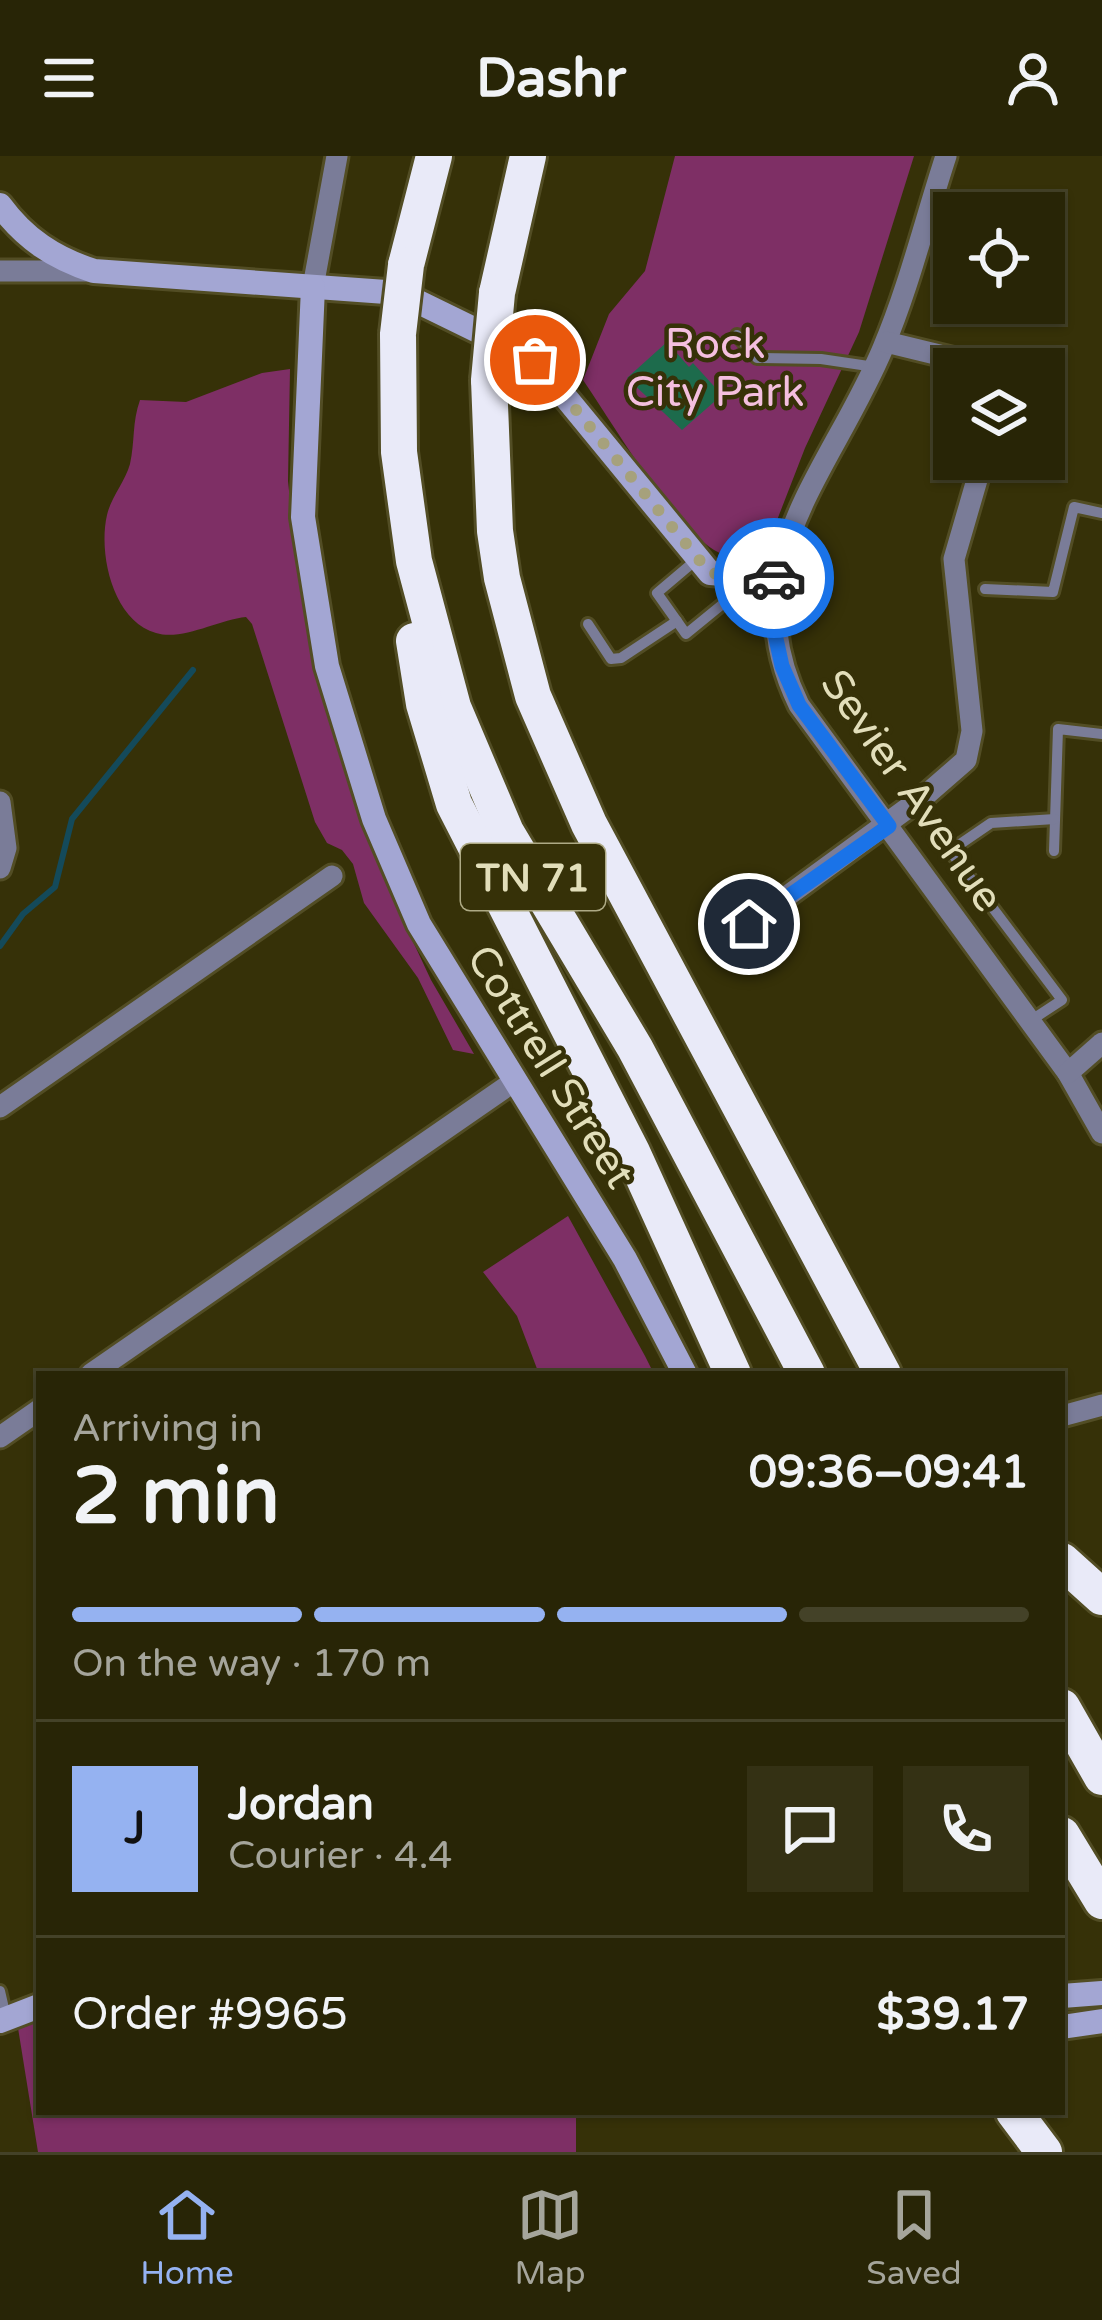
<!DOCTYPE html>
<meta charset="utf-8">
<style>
body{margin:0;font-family:"Varela Round",sans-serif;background:#343114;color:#f1f3f6;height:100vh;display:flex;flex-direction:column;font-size:45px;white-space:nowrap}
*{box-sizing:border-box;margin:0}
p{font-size:39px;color:#a5a59b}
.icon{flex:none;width:66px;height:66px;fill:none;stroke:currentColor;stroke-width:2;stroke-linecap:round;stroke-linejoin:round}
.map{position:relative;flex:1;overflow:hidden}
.sheet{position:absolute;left:36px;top:1215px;width:1029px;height:744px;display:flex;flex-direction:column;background:#282506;border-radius:0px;box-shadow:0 3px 9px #0004,0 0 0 3px #444228}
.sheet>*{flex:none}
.tools{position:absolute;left:933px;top:36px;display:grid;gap:24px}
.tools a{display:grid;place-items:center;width:132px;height:132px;border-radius:0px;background:#282506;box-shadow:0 3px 9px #0004,0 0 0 3px #444228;font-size:60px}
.pin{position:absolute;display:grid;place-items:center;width:102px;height:102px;color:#fff;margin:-51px;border:6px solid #fff;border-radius:50%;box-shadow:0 3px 12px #0007}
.courier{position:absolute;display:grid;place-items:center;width:120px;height:120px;margin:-60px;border:9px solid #1a73e8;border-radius:50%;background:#fff;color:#222;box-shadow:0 3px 15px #0007}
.overview em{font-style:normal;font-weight:700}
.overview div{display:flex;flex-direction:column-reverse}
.overview{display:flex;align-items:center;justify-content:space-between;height:204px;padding:0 36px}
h1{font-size:78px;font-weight:700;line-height:90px}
.bar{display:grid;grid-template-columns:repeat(4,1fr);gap:18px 12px;align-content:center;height:144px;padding:0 36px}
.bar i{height:15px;border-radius:9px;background:#444228}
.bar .selected{background:#95b2f1}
.bar p{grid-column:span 4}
.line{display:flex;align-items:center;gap:30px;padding:0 36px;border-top:3px solid #444228}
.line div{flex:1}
.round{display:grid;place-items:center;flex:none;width:126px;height:126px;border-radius:0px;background:#343114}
header{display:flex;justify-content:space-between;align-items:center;height:156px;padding:0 36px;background:#282506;font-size:54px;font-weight:700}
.tabs{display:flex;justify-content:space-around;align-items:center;height:168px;border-top:3px solid #444228;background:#282506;font-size:33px;color:#a5a59b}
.tabs a{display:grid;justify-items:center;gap:6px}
.tabs .selected{color:#95b2f1}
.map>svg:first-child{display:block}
.green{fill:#7e2f65}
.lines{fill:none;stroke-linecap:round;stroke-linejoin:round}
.stream{stroke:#144a5a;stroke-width:6}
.building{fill:#1d6b4c}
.lane-casing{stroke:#524d24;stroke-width:16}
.street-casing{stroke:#524d24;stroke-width:27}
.secondary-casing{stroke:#524d24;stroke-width:30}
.highway-casing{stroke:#524d24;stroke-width:42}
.lane{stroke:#7a7c98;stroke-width:10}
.street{stroke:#7a7c98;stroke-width:21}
.secondary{stroke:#a3a6d3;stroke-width:24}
.highway{stroke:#e9eaf8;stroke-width:36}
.highway-bridge-casing{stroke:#524d24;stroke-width:42;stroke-linecap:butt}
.highway-bridge{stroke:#e9eaf8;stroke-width:36}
.done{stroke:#a6a17c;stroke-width:12;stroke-dasharray:0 21.6}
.route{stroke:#1a73e8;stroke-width:15}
.labels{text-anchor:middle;stroke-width:9;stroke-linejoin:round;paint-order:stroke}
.shield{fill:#363108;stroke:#aeaa85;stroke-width:3}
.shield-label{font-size:39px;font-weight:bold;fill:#e2deba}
.park-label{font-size:42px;fill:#f4bfdf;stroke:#363108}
.street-label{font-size:42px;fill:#e2deba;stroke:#363108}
</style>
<header><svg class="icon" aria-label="menu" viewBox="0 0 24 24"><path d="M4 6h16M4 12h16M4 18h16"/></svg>Dashr<svg class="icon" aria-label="person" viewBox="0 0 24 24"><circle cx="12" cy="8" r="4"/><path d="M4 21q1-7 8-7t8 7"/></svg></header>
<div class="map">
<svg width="1102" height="1996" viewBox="0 0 1102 1996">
<rect width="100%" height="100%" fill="#363108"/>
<g class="green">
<path d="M 675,0 L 914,0 L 859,176 L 805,292 L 767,390 C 750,398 731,405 714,394 C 670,366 614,269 583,224 L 609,158 L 645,115 Z"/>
<path d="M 290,213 L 288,325 L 296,403 L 313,498 L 339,592 L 393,743 L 431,824 L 474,898 L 453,894 L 418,822 L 364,747 L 353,708 L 342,694 L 327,687 L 315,666 L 252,468 L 246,461 C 218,464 182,485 156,477 C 113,465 98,398 107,359 C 111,341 125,326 130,308 C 135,286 132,266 140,244 L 186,246 L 262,217 Z"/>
<polygon points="568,1060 645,1200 654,1218 539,1218 517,1160 483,1116"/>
<polygon points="39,1863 39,1956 576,1956 576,1996 38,1996 18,1872"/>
</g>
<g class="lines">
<polyline class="stream" points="0,790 23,758 55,731 72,663 193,514"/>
</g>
<polygon class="building" points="667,186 689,211 693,207 722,239 682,274 627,222"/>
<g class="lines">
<defs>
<g id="lane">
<polyline points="737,179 757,202 821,203 875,211"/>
<polyline points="696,404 657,437 686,478 724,447 733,421"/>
<polyline points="985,433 1053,436 1074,351 1102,357"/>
<polyline points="588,468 611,503 621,502 677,465"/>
<polyline points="1054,695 1058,573 1102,578"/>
<polyline points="1030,865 1062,844 950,695 991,667 1055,663"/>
<polyline points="0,1835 6,1861"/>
</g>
<g id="street">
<path d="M 946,0 C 925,64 909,131 883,192 C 831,316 730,409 799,549 L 1068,917 L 1102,977"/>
<polyline points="0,115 88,115"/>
<polyline points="313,131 337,0"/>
<polyline points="886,186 997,213"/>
<polyline points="0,646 6,692 0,712"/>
<polyline points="749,768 927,638 966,604 972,575 954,403 983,303"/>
<polyline points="1068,917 1102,887"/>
<polyline points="0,951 332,720"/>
<polyline points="91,1218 516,924"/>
<polyline points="1062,1260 1102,1249"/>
<polyline points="0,1281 39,1254"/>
</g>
<g id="secondary">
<path d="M 0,49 C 25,83 54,102 94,115 L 400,137 L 486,179 L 535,204 L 710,417 L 776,422"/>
<polyline points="313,131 303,361 327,510 374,663 419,768 625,1103 685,1218"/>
<polyline points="1062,1840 1102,1837"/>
<polyline points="0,1865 39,1850"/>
<polyline points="1062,1871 1102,1865"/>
</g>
<g id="highway">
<polyline points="406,109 434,0"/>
<polyline points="497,137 528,0"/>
<polyline points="398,178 399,296 414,405 453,551 506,676 635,892 807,1218"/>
<polyline points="489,224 495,375 502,422 533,540 589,668 883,1218"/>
<polyline points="414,485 424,548 454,648 632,996 733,1218"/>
<polyline points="1062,1405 1102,1441"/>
<polyline points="1062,1551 1102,1621"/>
<polyline points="1062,1679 1102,1745"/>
<polyline points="1014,1956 1044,1996"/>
</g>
</defs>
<use href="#lane" class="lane-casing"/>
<use href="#street" class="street-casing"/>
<use href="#secondary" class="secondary-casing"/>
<use href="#highway" class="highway-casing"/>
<use href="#lane" class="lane"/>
<use href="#street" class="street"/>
<use href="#secondary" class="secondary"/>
<use href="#highway" class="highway"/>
<defs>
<g id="highway-bridge">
<polyline points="398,178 406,109"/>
<polyline points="489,224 497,137"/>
</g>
</defs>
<use href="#highway-bridge" class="highway-bridge-casing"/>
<use href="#highway-bridge" class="highway-bridge"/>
</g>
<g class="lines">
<polyline class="done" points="535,204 710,417 774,422"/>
<polyline class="route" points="749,768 889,670 799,549 782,510 775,478 774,422"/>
</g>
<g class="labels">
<rect class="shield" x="461" y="688" width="144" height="66" rx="9"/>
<g class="shield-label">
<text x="533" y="735">TN 71</text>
</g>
<g class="park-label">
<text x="715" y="202">Rock<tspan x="715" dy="48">City Park</tspan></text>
</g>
<g class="street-label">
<text transform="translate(913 634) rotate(55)" y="15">Sevier Avenue</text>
<text transform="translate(552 910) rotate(58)" y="15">Cottrell Street</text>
</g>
</g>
</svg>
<div class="tools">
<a><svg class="icon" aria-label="locate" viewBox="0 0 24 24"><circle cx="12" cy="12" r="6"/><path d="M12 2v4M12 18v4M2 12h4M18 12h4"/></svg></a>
<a><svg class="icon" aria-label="layers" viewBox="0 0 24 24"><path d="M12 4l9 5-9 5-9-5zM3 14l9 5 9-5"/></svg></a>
</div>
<div class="pin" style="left:535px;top:204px;background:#ea580c"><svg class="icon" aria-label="bag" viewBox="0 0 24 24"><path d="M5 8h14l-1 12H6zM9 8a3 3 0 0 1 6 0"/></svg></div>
<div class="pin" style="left:749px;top:768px;background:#1f2937"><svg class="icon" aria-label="home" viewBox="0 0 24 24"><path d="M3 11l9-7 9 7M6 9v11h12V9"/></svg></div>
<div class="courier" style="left:774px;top:422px"><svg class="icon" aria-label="car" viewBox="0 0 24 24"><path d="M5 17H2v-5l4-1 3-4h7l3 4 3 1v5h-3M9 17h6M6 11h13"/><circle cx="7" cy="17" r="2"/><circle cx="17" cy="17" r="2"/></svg></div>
<section class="sheet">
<div class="overview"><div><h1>2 min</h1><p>Arriving in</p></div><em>09:36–09:41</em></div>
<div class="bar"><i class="selected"></i><i class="selected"></i><i class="selected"></i><i></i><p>On the way · 170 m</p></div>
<div class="line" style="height:216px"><b class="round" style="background:#95b2f1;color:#111">J</b><div><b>Jordan</b><p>Courier · 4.4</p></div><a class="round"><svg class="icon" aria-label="chat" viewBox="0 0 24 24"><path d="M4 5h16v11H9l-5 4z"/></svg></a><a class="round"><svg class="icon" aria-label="phone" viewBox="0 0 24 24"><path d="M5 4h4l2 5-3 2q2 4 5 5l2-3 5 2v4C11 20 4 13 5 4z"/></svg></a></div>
<div class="line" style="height:156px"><div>Order #9965</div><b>$39.17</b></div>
</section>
</div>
<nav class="tabs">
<a class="selected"><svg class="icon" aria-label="home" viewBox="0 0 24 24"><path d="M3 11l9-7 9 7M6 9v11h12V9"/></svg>Home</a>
<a><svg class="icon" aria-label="map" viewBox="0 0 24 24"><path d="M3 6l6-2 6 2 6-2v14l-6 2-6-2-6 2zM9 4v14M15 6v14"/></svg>Map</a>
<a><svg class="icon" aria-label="saved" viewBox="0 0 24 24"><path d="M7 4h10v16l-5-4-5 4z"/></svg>Saved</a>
</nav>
